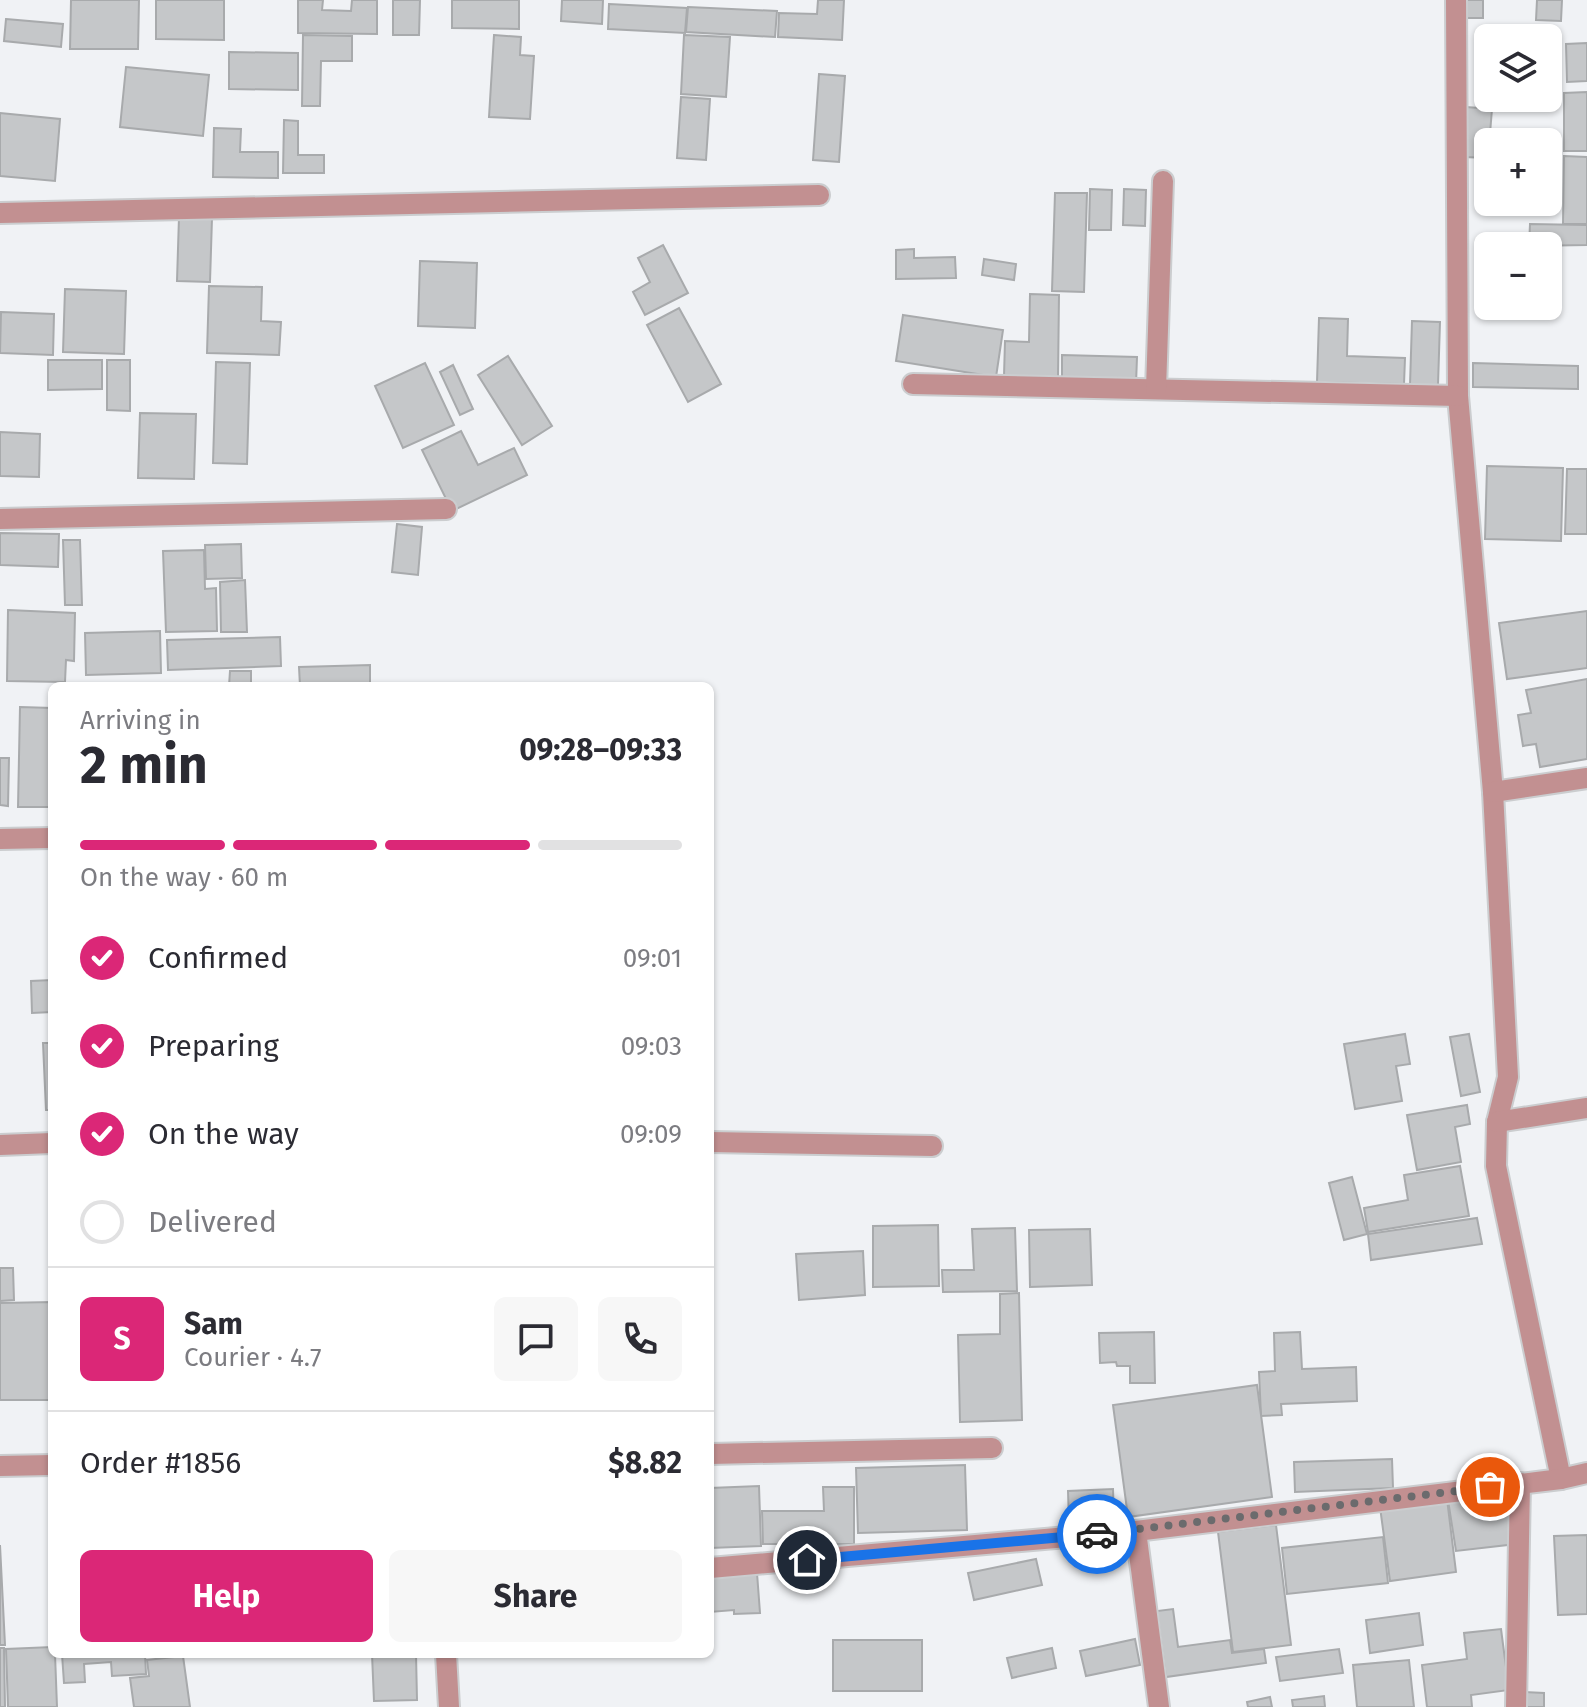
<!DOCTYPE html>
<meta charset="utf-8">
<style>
body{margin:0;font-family:"Fira Sans",sans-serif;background:#f7f7f7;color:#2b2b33;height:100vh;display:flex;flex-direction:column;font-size:30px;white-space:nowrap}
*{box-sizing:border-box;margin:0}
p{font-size:26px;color:#7c7c81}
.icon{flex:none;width:44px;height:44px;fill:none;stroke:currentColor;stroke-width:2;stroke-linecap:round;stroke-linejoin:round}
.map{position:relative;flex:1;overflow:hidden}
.panel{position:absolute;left:48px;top:682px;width:666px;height:976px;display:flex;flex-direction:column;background:#fff;border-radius:12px;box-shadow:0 2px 6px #0004}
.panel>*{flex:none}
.controls{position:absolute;left:1474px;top:24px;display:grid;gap:16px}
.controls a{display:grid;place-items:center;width:88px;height:88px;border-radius:12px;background:#fff;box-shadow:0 2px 6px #0004;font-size:40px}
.pin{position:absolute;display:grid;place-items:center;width:68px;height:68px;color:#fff;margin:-34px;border:4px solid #fff;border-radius:50%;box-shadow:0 2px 8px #0007}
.courier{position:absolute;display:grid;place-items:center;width:80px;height:80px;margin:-40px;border:6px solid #1a73e8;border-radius:50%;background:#fff;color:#222;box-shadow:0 2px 10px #0007}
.overview em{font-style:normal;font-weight:700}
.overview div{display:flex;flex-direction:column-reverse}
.overview{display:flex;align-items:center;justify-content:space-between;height:136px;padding:0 32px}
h1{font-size:52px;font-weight:700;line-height:60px}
.bar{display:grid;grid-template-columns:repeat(4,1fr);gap:12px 8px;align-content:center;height:96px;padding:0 32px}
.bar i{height:10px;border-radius:6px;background:#e1e1e2}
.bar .current{background:#db2777}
.bar p{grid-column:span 4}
.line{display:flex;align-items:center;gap:20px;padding:0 32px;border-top:2px solid #e1e1e2}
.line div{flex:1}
.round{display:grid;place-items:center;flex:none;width:84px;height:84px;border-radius:12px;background:#f7f7f7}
ol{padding:0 32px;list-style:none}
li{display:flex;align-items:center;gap:24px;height:88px}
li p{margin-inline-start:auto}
li .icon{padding:8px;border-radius:50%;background:#db2777;color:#fff;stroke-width:4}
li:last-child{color:#7c7c81}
li i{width:44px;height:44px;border:4px solid #e1e1e2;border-radius:50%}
.primary-button{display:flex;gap:16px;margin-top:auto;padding:16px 32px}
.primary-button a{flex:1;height:92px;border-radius:12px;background:#db2777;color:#fff;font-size:32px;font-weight:700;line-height:92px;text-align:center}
.primary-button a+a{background:#f7f7f7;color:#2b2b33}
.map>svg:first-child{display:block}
.building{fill:#c5c7c9;stroke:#a8aaac;stroke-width:2}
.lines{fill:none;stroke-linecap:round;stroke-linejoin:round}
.street-casing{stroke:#cbcdcf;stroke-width:24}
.street{stroke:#c29091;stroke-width:20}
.done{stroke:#6b6b6d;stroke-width:8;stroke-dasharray:0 14.4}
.route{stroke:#1a73e8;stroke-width:10}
</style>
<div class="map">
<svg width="1587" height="1707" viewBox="0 0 1587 1707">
<rect width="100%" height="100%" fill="#f0f2f5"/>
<g class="building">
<polygon points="71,0 139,0 138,49 70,49"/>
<polygon points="156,0 224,0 224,40 156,39"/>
<polygon points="298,0 323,0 322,10 351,11 352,0 377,0 377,34 298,33"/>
<polygon points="393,0 420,0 419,35 393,35"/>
<polygon points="452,0 519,0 519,29 452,28"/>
<polygon points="562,0 603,0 602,24 561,21"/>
<polygon points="818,0 844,0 842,40 778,37 779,13 817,14"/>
<rect x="1466" y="0" width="17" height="18"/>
<polygon points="1537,0 1562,0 1561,21 1536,20"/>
<polygon points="609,4 687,8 685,33 608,29"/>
<polygon points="688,7 777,11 775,37 686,32"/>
<polygon points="6,19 63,24 61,47 4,41"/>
<polygon points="303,35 352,36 352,61 321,61 320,106 302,106"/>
<polygon points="494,35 521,37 520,55 534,56 530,119 489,117"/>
<polygon points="684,35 730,37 726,97 681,94"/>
<polygon points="1587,43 1587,81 1567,82 1566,44"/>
<polygon points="229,52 298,53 298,90 229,89"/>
<polygon points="126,67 209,75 203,136 120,127"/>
<polygon points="819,74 845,76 839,162 813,160"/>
<polygon points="1587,92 1587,151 1564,151 1564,93"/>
<polygon points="681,97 710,99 706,160 677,158"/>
<polygon points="1466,107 1492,109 1488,158 1464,157"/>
<polygon points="0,113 60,119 55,181 0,176"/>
<polygon points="284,120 298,121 298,155 324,155 324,173 283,173"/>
<polygon points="214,128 241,129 240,152 278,152 278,178 213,177"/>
<polygon points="1564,156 1587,157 1587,224 1563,224"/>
<polygon points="1090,189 1112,190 1111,230 1089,230"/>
<polygon points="1124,189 1146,190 1145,226 1123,225"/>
<polygon points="1055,193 1087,193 1084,292 1052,291"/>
<polygon points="179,217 212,218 210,282 177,281"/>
<polygon points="1530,224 1587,225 1587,245 1529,246"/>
<polygon points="663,245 688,293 645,315 633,292 650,282 638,258"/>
<polygon points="914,249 914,258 955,257 956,278 896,279 896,250"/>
<polygon points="984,259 1016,264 1014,280 982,275"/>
<polygon points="420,261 477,263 475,328 418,326"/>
<polygon points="209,286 262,287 261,321 281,322 279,355 207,353"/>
<polygon points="65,289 126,291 124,354 63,352"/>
<polygon points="1030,294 1059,295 1058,377 1004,376 1005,341 1029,342"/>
<polygon points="679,308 721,384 688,402 647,325"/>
<polygon points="1,312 54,314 53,355 0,353"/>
<polygon points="903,315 1003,330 996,377 896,361"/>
<polygon points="1319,318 1348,319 1347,356 1405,358 1404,384 1317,382"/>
<polygon points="1412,321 1440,322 1438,385 1410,385"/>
<polygon points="1062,355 1137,357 1136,384 1062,382"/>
<polygon points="508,356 552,426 522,445 478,375"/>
<polygon points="48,360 102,360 102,389 48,390"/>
<polygon points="107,360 130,360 130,411 107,410"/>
<polygon points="216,362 250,363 247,464 213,463"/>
<polygon points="425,363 454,425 403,448 375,386"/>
<polygon points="1473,363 1578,366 1578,389 1473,387"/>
<polygon points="453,365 473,409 460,415 440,372"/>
<polygon points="140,413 196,414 194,479 138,478"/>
<polygon points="461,431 478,465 514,448 527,475 452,511 422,450"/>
<polygon points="0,432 40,434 39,477 0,476"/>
<polygon points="1487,466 1563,468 1561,541 1485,539"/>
<polygon points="1567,469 1587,469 1587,534 1565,534"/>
<polygon points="397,524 422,527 418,575 392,572"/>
<polygon points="0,533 59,534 58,567 0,565"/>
<polygon points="63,540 80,540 82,605 65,605"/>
<polygon points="241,544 242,578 206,579 205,545"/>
<polygon points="204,550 205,589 216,588 217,631 166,632 163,551"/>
<polygon points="245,580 247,632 221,632 220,582"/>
<polygon points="8,610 75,613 74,661 66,660 65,682 7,681"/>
<polygon points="1587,611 1587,668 1507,679 1499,623"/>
<polygon points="160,631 161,673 86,675 85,633"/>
<polygon points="280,637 281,666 168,670 167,640"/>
<polygon points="370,665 370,686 300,686 299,667"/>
<polygon points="230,671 251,671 251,686 229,686"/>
<polygon points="1587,679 1587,759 1540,767 1536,744 1523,746 1518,715 1531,713 1526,690"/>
<polygon points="20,707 52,708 52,807 18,807"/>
<polygon points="0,758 9,758 8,806 0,805"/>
<polygon points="52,980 52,1012 32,1013 31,981"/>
<polygon points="1405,1034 1410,1064 1396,1066 1402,1101 1355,1109 1344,1044"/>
<polygon points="1469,1034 1480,1092 1461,1096 1450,1037"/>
<polygon points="43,1043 52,1043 52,1110 46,1110"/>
<polygon points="1467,1105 1470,1124 1455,1127 1461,1162 1417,1170 1407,1115"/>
<polygon points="1460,1166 1469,1216 1368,1232 1364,1208 1408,1200 1404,1175"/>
<polygon points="1352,1177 1367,1234 1344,1240 1329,1183"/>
<polygon points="1477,1218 1482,1244 1371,1260 1368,1234"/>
<polygon points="938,1225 939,1286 873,1287 873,1226"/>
<polygon points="1015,1228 1017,1291 943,1292 942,1270 974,1270 972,1229"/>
<polygon points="1090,1229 1092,1285 1030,1287 1029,1230"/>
<polygon points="863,1251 865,1295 799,1300 796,1254"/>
<polygon points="0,1268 13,1268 14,1300 0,1301"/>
<polygon points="1019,1293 1022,1420 960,1422 958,1335 1000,1334 1000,1294"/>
<polygon points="52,1302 52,1400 0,1400 0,1303"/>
<polygon points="1154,1332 1155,1383 1130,1383 1130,1366 1117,1366 1116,1362 1100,1363 1099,1333"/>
<polygon points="1300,1332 1302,1369 1356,1367 1357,1401 1281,1404 1282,1415 1261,1416 1259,1372 1275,1371 1274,1333"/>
<polygon points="1257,1385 1272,1497 1128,1517 1113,1405"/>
<polygon points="1392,1459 1393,1488 1295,1492 1294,1462"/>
<polygon points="965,1465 967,1530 858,1533 856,1468"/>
<polygon points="759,1486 761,1546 710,1548 710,1488"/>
<polygon points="823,1487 854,1487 854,1544 763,1544 762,1511 824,1511"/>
<polygon points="1113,1489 1114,1520 1069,1522 1068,1491"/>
<polygon points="1509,1492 1516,1544 1456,1551 1448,1500"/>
<polygon points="1447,1499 1456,1572 1390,1581 1380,1507"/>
<polygon points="1276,1525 1291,1645 1233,1652 1218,1532"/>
<polygon points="1587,1535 1587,1614 1558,1615 1554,1536"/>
<polygon points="1383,1537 1388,1583 1287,1594 1282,1548"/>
<polygon points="0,1545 5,1645 0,1645"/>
<polygon points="1036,1559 1042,1585 974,1600 968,1573"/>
<polygon points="757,1573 760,1613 734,1614 734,1610 710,1612 710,1576"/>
<polygon points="1173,1609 1178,1647 1230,1640 1232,1653 1264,1649 1266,1663 1166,1677 1157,1611"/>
<polygon points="1419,1613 1423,1645 1370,1653 1366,1620"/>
<polygon points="1501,1629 1509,1690 1471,1695 1472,1707 1427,1707 1422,1665 1467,1659 1464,1633"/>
<polygon points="1135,1639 1140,1665 1086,1676 1080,1651"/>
<rect x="833" y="1640" width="89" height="51"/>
<polygon points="52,1647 52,1654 55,1654 57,1707 8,1707 6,1649"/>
<polygon points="0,1648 4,1648 5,1707 0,1707"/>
<polygon points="1052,1648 1056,1668 1012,1678 1007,1658"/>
<polygon points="1339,1649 1343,1673 1280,1681 1276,1657"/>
<polygon points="62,1654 145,1654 146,1674 112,1676 111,1662 84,1664 85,1682 64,1683"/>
<polygon points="372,1654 416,1654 417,1700 374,1701"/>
<polygon points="183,1656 190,1707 134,1707 130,1678 149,1676 147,1660"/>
<polygon points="1409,1660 1414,1707 1357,1707 1353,1665"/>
<polygon points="1523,1692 1544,1693 1544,1707 1522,1707"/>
<polygon points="1324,1696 1325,1707 1293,1707 1292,1700"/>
<polygon points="1270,1697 1272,1707 1248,1707 1247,1702"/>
</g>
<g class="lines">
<defs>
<g id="street">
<polyline points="1456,0 1458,396 1493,792 1508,1077 1497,1122 1496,1166 1561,1479"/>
<polyline points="0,213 819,195"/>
<polyline points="913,384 1458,396"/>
<polyline points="1156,389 1163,181"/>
<polyline points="0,519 446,509"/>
<polyline points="1493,792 1587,778"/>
<polyline points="0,839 52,838"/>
<polyline points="1497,1122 1587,1108"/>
<polyline points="710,1142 932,1146"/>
<polyline points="0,1145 52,1143"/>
<polyline points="710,1454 992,1448"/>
<polyline points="0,1466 52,1465"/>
<polyline points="1136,1531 1159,1707"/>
<polyline points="710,1568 1136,1531 1561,1479 1587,1473"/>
<polyline points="446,1654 449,1707"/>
<polyline points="1516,1707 1520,1483"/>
</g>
</defs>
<use href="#street" class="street-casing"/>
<use href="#street" class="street"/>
</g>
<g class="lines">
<polyline class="done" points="1097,1534 1490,1487"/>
<polyline class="route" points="807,1560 1097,1534"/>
</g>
</svg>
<div class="controls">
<a><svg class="icon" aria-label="layers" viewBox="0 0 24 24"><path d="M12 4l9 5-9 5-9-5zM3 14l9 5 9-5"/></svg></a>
<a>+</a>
<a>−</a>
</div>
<div class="pin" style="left:1490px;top:1487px;background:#ea580c"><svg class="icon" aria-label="bag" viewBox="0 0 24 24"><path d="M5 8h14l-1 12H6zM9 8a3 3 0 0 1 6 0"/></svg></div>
<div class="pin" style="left:807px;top:1560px;background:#1f2937"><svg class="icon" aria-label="home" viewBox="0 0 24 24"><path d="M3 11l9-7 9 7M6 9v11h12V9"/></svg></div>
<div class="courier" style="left:1097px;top:1534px"><svg class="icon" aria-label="car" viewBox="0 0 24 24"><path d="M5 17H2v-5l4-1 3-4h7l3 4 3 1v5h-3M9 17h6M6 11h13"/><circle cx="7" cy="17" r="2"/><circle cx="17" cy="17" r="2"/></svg></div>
<section class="panel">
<div class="overview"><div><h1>2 min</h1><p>Arriving in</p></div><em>09:28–09:33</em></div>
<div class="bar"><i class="current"></i><i class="current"></i><i class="current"></i><i></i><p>On the way · 60 m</p></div>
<ol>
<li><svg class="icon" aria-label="check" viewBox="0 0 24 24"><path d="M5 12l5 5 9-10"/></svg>Confirmed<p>09:01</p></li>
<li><svg class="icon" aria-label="check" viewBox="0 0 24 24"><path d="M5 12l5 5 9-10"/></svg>Preparing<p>09:03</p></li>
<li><svg class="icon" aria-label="check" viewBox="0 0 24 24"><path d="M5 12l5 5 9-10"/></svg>On the way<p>09:09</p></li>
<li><i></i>Delivered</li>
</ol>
<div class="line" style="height:144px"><b class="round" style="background:#db2777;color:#fff">S</b><div><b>Sam</b><p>Courier · 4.7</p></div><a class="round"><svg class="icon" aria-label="chat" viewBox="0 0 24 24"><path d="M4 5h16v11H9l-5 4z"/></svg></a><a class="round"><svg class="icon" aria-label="phone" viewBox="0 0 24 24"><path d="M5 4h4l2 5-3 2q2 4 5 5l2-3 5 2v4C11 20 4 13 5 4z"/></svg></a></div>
<div class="line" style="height:104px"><div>Order #1856</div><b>$8.82</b></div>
<div class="primary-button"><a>Help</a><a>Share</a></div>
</section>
</div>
